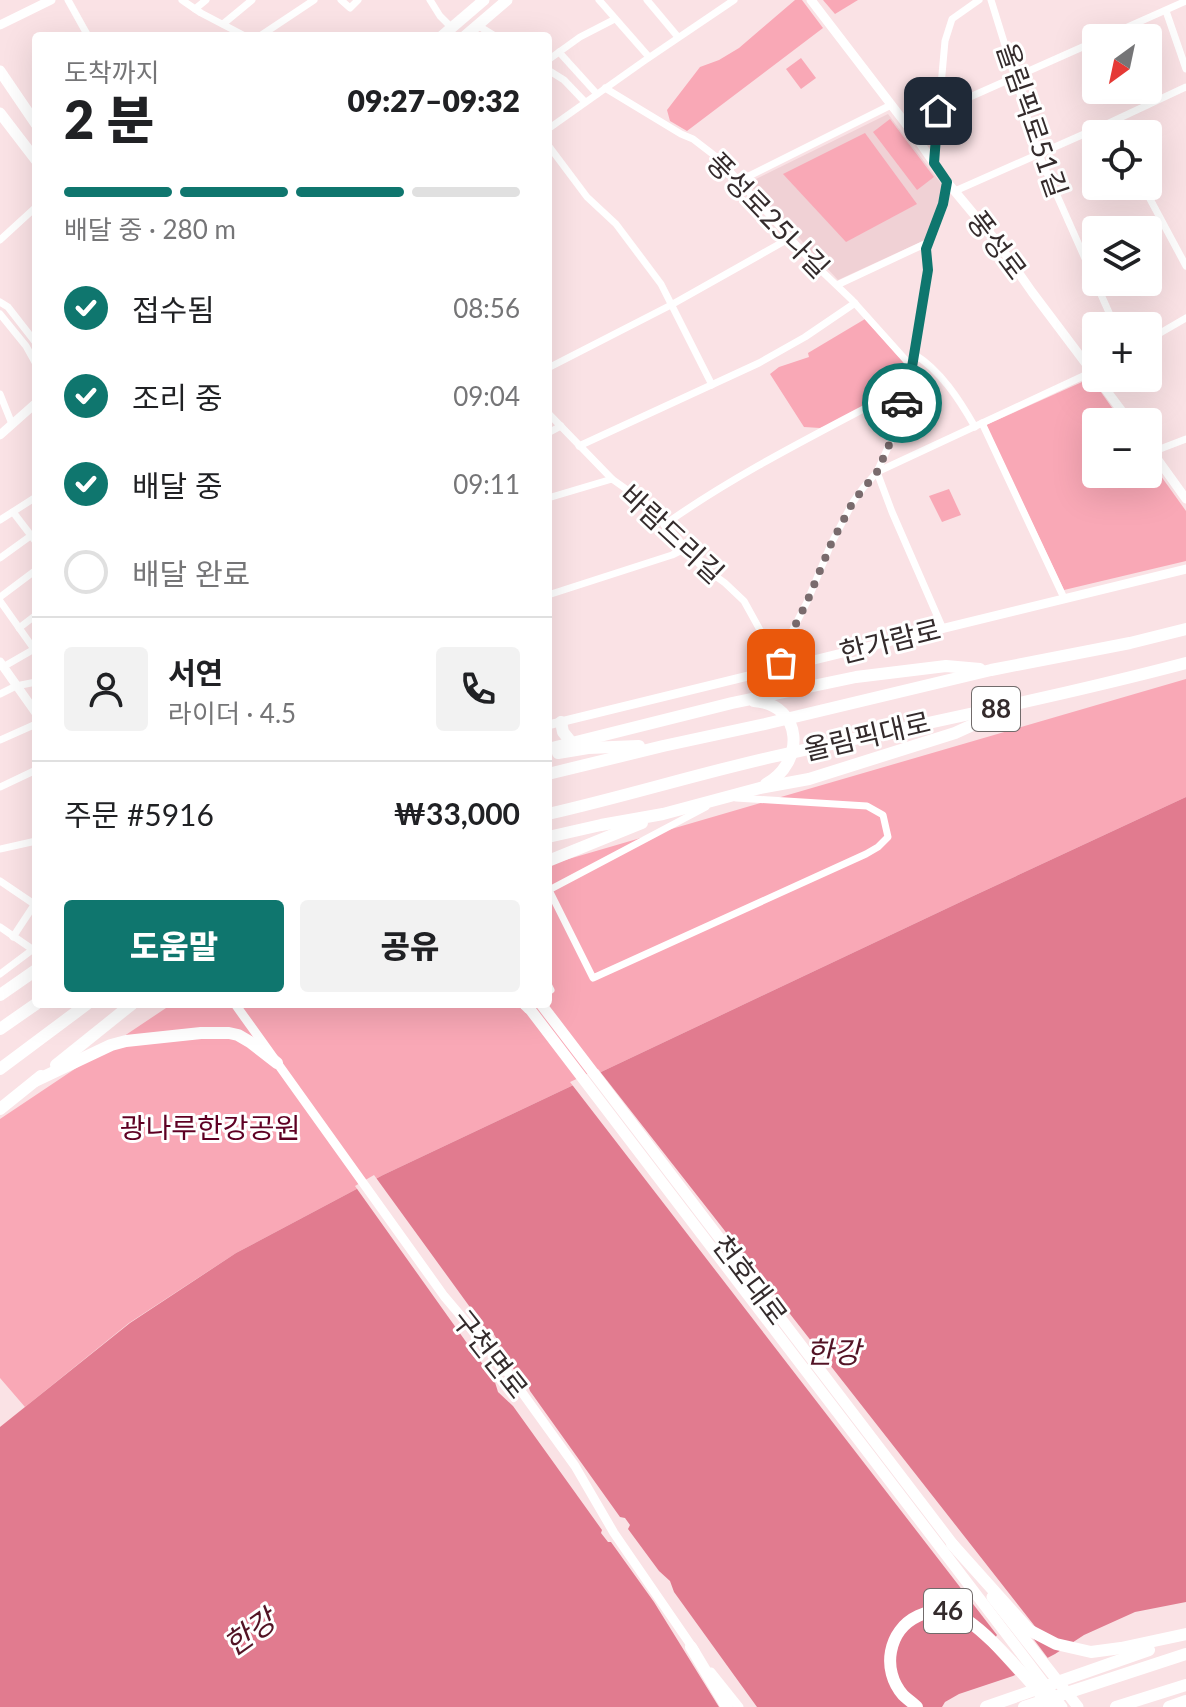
<!DOCTYPE html>
<html lang="ko">
<meta charset="utf-8">
<style>
body{margin:0;font-family:Lato,"Noto Sans KR",sans-serif;background:#f2f2f2;color:#202124;height:100vh;display:flex;flex-direction:column;font-size:30px;white-space:nowrap}
*{box-sizing:border-box;margin:0}
p{font-size:26px;color:#757577}
.icon{flex:none;width:44px;height:44px;fill:none;stroke:currentColor;stroke-width:2;stroke-linecap:round;stroke-linejoin:round}
.map{position:relative;flex:1;overflow:hidden}
.details{position:absolute;left:32px;top:32px;width:520px;height:976px;display:flex;flex-direction:column;background:#fff;border-radius:8px;box-shadow:0 8px 32px #0002}
.details>*{flex:none}
.needle{width:52px;rotate:213deg}
.buttons{position:absolute;left:1082px;top:24px;display:grid;gap:16px}
.buttons a{display:grid;place-items:center;width:80px;height:80px;border-radius:8px;background:#fff;box-shadow:0 8px 32px #0002;font-size:40px}
.pin{position:absolute;display:grid;place-items:center;width:68px;height:68px;color:#fff;margin:-34px;border-radius:16px;box-shadow:0 4px 12px #0006}
.courier{position:absolute;display:grid;place-items:center;width:80px;height:80px;margin:-40px;border:6px solid #0f766e;border-radius:50%;background:#fff;color:#222;box-shadow:0 2px 10px #0007}
.head em{font-style:normal;font-weight:800}
.head div{display:flex;flex-direction:column-reverse}
.head{display:flex;align-items:center;justify-content:space-between;height:136px;padding:0 32px}
h1{font-size:52px;font-weight:800;line-height:60px}
.bar{display:grid;grid-template-columns:repeat(4,1fr);gap:12px 8px;align-content:center;height:96px;padding:0 32px}
.bar i{height:10px;border-radius:6px;background:#e0e0e0}
.bar .on{background:#0f766e}
.bar p{grid-column:span 4}
.line{display:flex;align-items:center;gap:20px;padding:0 32px;border-top:2px solid #e0e0e0}
.line div{flex:1}
.round{display:grid;place-items:center;flex:none;width:84px;height:84px;border-radius:8px;background:#f2f2f2}
ol{padding:0 32px;list-style:none}
li{display:flex;align-items:center;gap:24px;height:88px}
li p{margin-inline-start:auto}
li .icon{padding:8px;border-radius:50%;background:#0f766e;color:#fff;stroke-width:4}
li:last-child{color:#757577}
li i{width:44px;height:44px;border:4px solid #e0e0e0;border-radius:50%}
.action{display:flex;gap:16px;margin-top:auto;padding:16px 32px}
.action a{flex:1;height:92px;border-radius:8px;background:#0f766e;color:#fff;font-size:32px;font-weight:800;line-height:92px;text-align:center}
.action a+a{background:#f2f2f2;color:#202124}
.map>svg:first-child{display:block}
.built{fill:#f0d1d5}
.green{fill:#f9a8b6}
.water{fill:#e17b8f}
.pier{fill:#fae2e5}
.lines{fill:none;stroke-linecap:round;stroke-linejoin:round}
.street{stroke:#fff;stroke-width:7}
.secondary{stroke:#fff;stroke-width:9}
.primary{stroke:#fff;stroke-width:11}
.highway{stroke:#fff;stroke-width:12}
.done{stroke:#796b6d;stroke-width:8;stroke-dasharray:0 14.4}
.route{stroke:#0f766e;stroke-width:10}
.labels{text-anchor:middle;stroke-width:6;stroke-linejoin:round;paint-order:stroke}
.shield{fill:#fff;stroke:#716b6b;stroke-width:2}
.shield-label{font-size:26px;font-weight:bold;fill:#342b2c}
.street-label{font-size:28px;fill:#342b2c;stroke:#fff}
.park-label{font-size:28px;fill:#5e0023;stroke:#fff}
.water-label{font-size:30px;font-style:italic;fill:#531325;stroke:#fff}
</style>
<div class="map">
<svg width="1186" height="1707" viewBox="0 0 1186 1707">
<rect width="100%" height="100%" fill="#fae2e5"/>
<polygon class="built" points="888,114 943,186 927,239 838,280 748,183"/>
<g class="green">
<polygon points="795,0 802,0 823,28 687,131 670,121 667,110 700,67 719,60 739,48"/>
<polygon points="823,0 858,0 835,14"/>
<polygon points="801,58 816,78 801,89 786,69"/>
<polygon points="890,119 934,177 917,190 873,132"/>
<polygon points="865,133 917,204 846,242 783,174"/>
<polygon points="865,319 907,366 904,385 828,425 820,428 804,427 770,374 779,367 809,357 808,353"/>
<polygon points="1091,378 1122,422 1096,422 1096,474 1148,474 1148,458 1186,511 1186,561 1064,590 986,425"/>
<polygon points="949,489 961,515 942,522 929,496"/>
<polygon points="1186,679 1186,797 971,897 383,1175 236,1253 129,1323 25,1407 0,1378 0,1119 172,1004 548,1004 548,865"/>
</g>
<polygon class="water" points="1186,797 1186,1602 1135,1612 1084,1635 1055,1654 1013,1676 959,1694 945,1702 942,1707 0,1707 0,1427 130,1323 236,1253 383,1175 971,897"/>
<g class="pier">
<polygon points="598,1069 1037,1629 1032,1637 1050,1661 1018,1678 989,1646 997,1635 570,1082"/>
<polygon points="374,1175 488,1332 493,1333 498,1341 497,1345 515,1371 526,1379 530,1391 620,1517 625,1518 630,1525 628,1529 659,1571 670,1581 674,1592 757,1707 719,1707 654,1602 611,1542 608,1542 601,1533 602,1530 513,1406 498,1392 494,1379 478,1358 474,1357 468,1350 469,1346 355,1186"/>
</g>
<g class="lines">
<g class="street">
<polyline points="68,0 88,36"/>
<polyline points="182,0 201,13 245,36"/>
<polyline points="341,0 350,8 358,0"/>
<polyline points="430,0 440,16 452,28"/>
<polyline points="599,0 649,57"/>
<polyline points="647,0 678,37"/>
<polyline points="991,0 1039,155 1115,326"/>
<polyline points="195,9 206,0"/>
<polyline points="1166,11 1186,69"/>
<polyline points="223,24 252,0"/>
<polyline points="477,25 495,36"/>
<polyline points="260,36 314,0"/>
<polyline points="1103,38 1186,1"/>
<polyline points="559,52 597,94"/>
<polyline points="548,60 580,37 615,19"/>
<polyline points="548,70 564,80 585,102"/>
<polyline points="605,88 681,134 693,139 719,159 810,260 852,300 912,367"/>
<polyline points="907,125 1096,41"/>
<polyline points="548,129 644,61 734,0"/>
<polyline points="548,145 587,197 616,224 661,284 712,385"/>
<polyline points="934,163 945,41 952,19 979,0"/>
<polyline points="739,181 891,105"/>
<polyline points="1143,186 1186,266"/>
<polyline points="955,191 1109,123 1186,87"/>
<polyline points="0,240 36,207"/>
<polyline points="837,285 929,242"/>
<polyline points="0,302 8,307 36,343"/>
<polyline points="0,314 26,346 36,364"/>
<polyline points="1148,340 1186,318"/>
<path d="M 914,354 C 941,371 959,399 975,427"/>
<polyline points="548,368 671,305 790,238"/>
<polyline points="0,394 12,424"/>
<polyline points="548,413 612,479 650,506 699,564 725,583 744,601 780,666"/>
<polyline points="982,423 1064,598"/>
<polyline points="548,433 561,426"/>
<polyline points="579,446 759,363 805,337 855,303"/>
<polyline points="1152,452 1186,439"/>
<polyline points="548,498 612,479"/>
<polyline points="13,512 36,542"/>
<polyline points="0,520 36,497"/>
<path d="M 664,525 C 740,471 825,430 907,386"/>
<polyline points="0,558 36,532"/>
<polyline points="548,595 672,555 686,548"/>
<polyline points="0,597 36,570"/>
<polyline points="0,601 34,649"/>
<polyline points="19,628 36,615"/>
<polyline points="943,629 892,512 877,472 1094,371"/>
<polyline points="3,667 36,648"/>
<polyline points="781,668 781,653 807,602 831,544 853,502 863,488 877,472 894,434 912,367 928,270 926,249 943,204 947,182"/>
<polyline points="0,694 16,686 36,682"/>
<polyline points="0,740 36,724"/>
<polyline points="0,787 36,770"/>
<polyline points="706,807 549,890 593,978 866,854 878,847 888,837 883,815 867,806 736,798"/>
<polyline points="0,849 36,841"/>
<polyline points="0,881 34,904"/>
<polyline points="0,927 32,949"/>
<polyline points="13,937 36,902"/>
<polyline points="0,974 36,947"/>
<polyline points="548,984 551,990"/>
</g>
<g class="secondary">
<polyline points="811,0 916,137 947,182 997,242 1032,292 1096,377"/>
<polyline points="0,25 51,0"/>
<polyline points="1097,378 1130,422"/>
<polyline points="0,435 36,403"/>
<polyline points="1148,446 1186,499"/>
<polyline points="0,662 36,713"/>
<polyline points="548,725 1186,569"/>
<polyline points="235,1004 444,1296 503,1366 575,1466 614,1533 695,1651"/>
<polyline points="711,1672 739,1707"/>
</g>
<g class="primary">
<polyline points="442,36 484,0"/>
<polyline points="465,36 507,0"/>
<polyline points="0,71 36,124"/>
<polyline points="0,113 36,160"/>
<polyline points="526,1004 1062,1707"/>
<polyline points="541,1004 958,1551"/>
<polyline points="992,1597 1078,1707"/>
</g>
<g class="highway">
<path d="M 754,701 C 804,705 805,763 766,784"/>
<polyline points="561,722 563,732 571,742"/>
<polyline points="548,749 732,703 856,677 946,666 980,669"/>
<polyline points="558,753 588,748 639,746"/>
<polyline points="548,774 663,746 765,724 991,670 1130,643 1186,629"/>
<path d="M 548,814 C 623,797 697,774 772,757 C 910,726 1049,699 1186,663"/>
<polyline points="548,837 601,825 663,814 760,788 809,779 955,733 999,713"/>
<polyline points="548,861 642,823"/>
<polyline points="0,995 36,970"/>
<polyline points="525,1004 529,1008"/>
<polyline points="0,1029 36,1004"/>
<polyline points="56,1065 132,1004"/>
<polyline points="0,1069 87,1004"/>
<polyline points="35,1081 111,1045 126,1041 201,1033 229,1033 238,1035 250,1042 277,1063"/>
<polyline points="0,1109 41,1076"/>
<polyline points="952,1544 1029,1630 1056,1644 1091,1652 1121,1648 1186,1634"/>
<polyline points="691,1647 727,1707"/>
<path d="M 917,1707 C 913,1703 907,1699 903,1695 C 881,1670 888,1630 918,1616 C 927,1612 938,1609 948,1611 C 978,1617 1030,1683 1052,1707"/>
<polyline points="986,1707 1149,1650"/>
<polyline points="1024,1707 1186,1654"/>
<polyline points="1116,1707 1186,1685"/>
<polyline points="1169,1707 1186,1701"/>
</g>
</g>
<g class="lines">
<polyline class="done" points="781,663 781,653 807,602 831,544 853,502 877,472 894,434 902,403"/>
<polyline class="route" points="902,403 912,367 928,270 926,249 943,204 947,182 934,163 938,111"/>
</g>
<g class="labels">
<g class="shield">
<rect x="972" y="687" width="48" height="44" rx="6"/>
<rect x="924" y="1589" width="48" height="44" rx="6"/>
</g>
<g class="shield-label">
<text x="996" y="718">88</text>
<text x="948" y="1620">46</text>
</g>
<g class="street-label">
<text transform="translate(1032 120) rotate(71)" y="10">올림픽로51길</text>
<text transform="translate(768 215) rotate(46)" y="10">풍성로25나길</text>
<text transform="translate(997 245) rotate(53)" y="10">풍성로</text>
<text transform="translate(672 534) rotate(43)" y="10">바람드리길</text>
<text transform="translate(890 641) rotate(-14)" y="10">한가람로</text>
<text transform="translate(867 736) rotate(-13)" y="10">올림픽대로</text>
<text transform="translate(750 1280) rotate(53)" y="10">천호대로</text>
<text transform="translate(490 1354) rotate(52)" y="10">구천면로</text>
</g>
<g class="park-label">
<text x="210" y="1138">광나루한강공원</text>
</g>
<g class="water-label">
<text x="833" y="1363">한강</text>
<text transform="translate(250 1633) rotate(-35)" y="10">한강</text>
</g>
</g>
</svg>
<div class="buttons">
<a><svg class="needle" viewBox="-14 -14 28 28"><path d="M0-13l5 13h-10z" fill="#e53935"/><path d="M0 13l5-13h-10z" fill="#757577"/></svg></a>
<a><svg class="icon" aria-label="locate" viewBox="0 0 24 24"><circle cx="12" cy="12" r="6"/><path d="M12 2v4M12 18v4M2 12h4M18 12h4"/></svg></a>
<a><svg class="icon" aria-label="layers" viewBox="0 0 24 24"><path d="M12 4l9 5-9 5-9-5zM3 14l9 5 9-5"/></svg></a>
<a>+</a>
<a>−</a>
</div>
<div class="pin" style="left:781px;top:663px;background:#ea580c"><svg class="icon" aria-label="bag" viewBox="0 0 24 24"><path d="M5 8h14l-1 12H6zM9 8a3 3 0 0 1 6 0"/></svg></div>
<div class="pin" style="left:938px;top:111px;background:#1f2937"><svg class="icon" aria-label="home" viewBox="0 0 24 24"><path d="M3 11l9-7 9 7M6 9v11h12V9"/></svg></div>
<div class="courier" style="left:902px;top:403px"><svg class="icon" aria-label="car" viewBox="0 0 24 24"><path d="M5 17H2v-5l4-1 3-4h7l3 4 3 1v5h-3M9 17h6M6 11h13"/><circle cx="7" cy="17" r="2"/><circle cx="17" cy="17" r="2"/></svg></div>
<section class="details">
<div class="head"><div><h1>2 분</h1><p>도착까지</p></div><em>09:27–09:32</em></div>
<div class="bar"><i class="on"></i><i class="on"></i><i class="on"></i><i></i><p>배달 중 · 280 m</p></div>
<ol>
<li><svg class="icon" aria-label="check" viewBox="0 0 24 24"><path d="M5 12l5 5 9-10"/></svg>접수됨<p>08:56</p></li>
<li><svg class="icon" aria-label="check" viewBox="0 0 24 24"><path d="M5 12l5 5 9-10"/></svg>조리 중<p>09:04</p></li>
<li><svg class="icon" aria-label="check" viewBox="0 0 24 24"><path d="M5 12l5 5 9-10"/></svg>배달 중<p>09:11</p></li>
<li><i></i>배달 완료</li>
</ol>
<div class="line" style="height:144px"><a class="round"><svg class="icon" aria-label="person" viewBox="0 0 24 24"><circle cx="12" cy="8" r="4"/><path d="M4 21q1-7 8-7t8 7"/></svg></a><div><b>서연</b><p>라이더 · 4.5</p></div><a class="round"><svg class="icon" aria-label="phone" viewBox="0 0 24 24"><path d="M5 4h4l2 5-3 2q2 4 5 5l2-3 5 2v4C11 20 4 13 5 4z"/></svg></a></div>
<div class="line" style="height:104px"><div>주문 #5916</div><b>₩33,000</b></div>
<div class="action"><a>도움말</a><a>공유</a></div>
</section>
</div>
